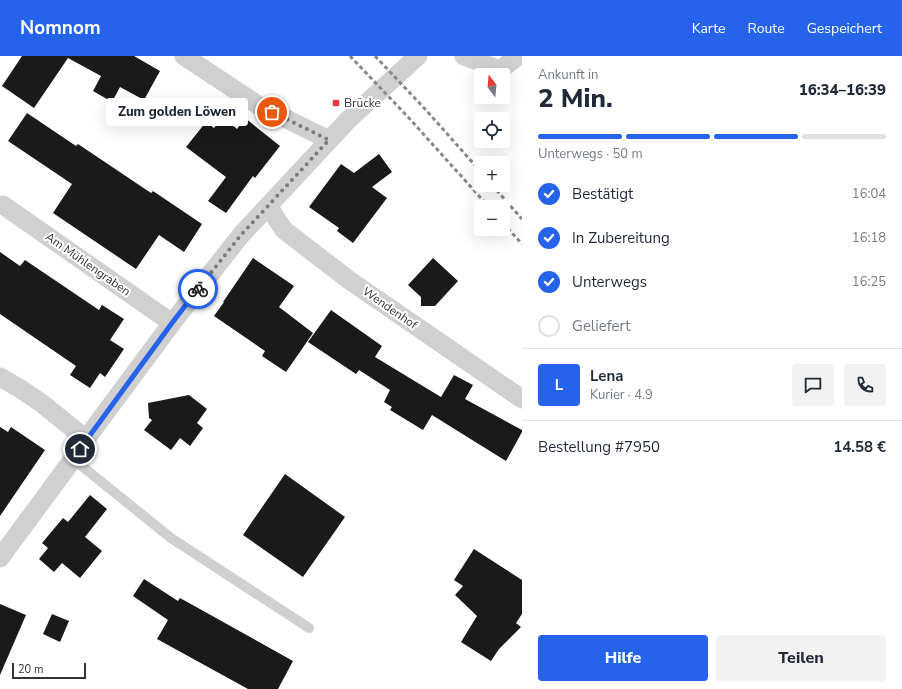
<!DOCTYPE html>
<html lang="de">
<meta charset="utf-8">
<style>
body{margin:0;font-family:"Nunito Sans",sans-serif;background:#f2f2f3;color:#1f2937;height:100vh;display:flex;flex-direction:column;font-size:15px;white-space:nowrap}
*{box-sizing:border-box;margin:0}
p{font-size:13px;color:#747a83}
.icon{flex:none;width:22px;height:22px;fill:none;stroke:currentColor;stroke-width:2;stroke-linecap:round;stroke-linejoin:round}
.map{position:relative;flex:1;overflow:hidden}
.details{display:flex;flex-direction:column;background:#fff;width:380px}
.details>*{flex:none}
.needle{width:26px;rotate:344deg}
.buttons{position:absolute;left:474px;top:12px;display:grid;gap:8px}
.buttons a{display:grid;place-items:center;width:36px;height:36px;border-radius:4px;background:#fff;box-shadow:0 4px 16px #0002;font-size:20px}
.scale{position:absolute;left:12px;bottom:10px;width:74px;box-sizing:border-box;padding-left:4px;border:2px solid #333;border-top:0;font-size:11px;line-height:14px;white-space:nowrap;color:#333;-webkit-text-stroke:3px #fff;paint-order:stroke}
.pin{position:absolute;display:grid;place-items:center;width:34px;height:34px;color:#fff;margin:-17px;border:2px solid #fff;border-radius:50%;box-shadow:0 1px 4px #0007}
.courier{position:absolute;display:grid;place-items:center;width:40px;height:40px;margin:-20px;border:3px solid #2563eb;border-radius:50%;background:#fff;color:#222;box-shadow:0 1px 5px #0007}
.bubble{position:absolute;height:28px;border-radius:4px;background:#fff;box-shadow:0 4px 16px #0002;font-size:13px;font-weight:800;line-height:28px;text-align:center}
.summary em{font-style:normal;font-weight:800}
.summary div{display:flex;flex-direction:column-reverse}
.summary{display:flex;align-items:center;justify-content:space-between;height:68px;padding:0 16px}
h1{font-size:26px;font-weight:800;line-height:30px}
.bar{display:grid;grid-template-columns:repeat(4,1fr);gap:6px 4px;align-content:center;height:48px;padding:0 16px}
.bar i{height:5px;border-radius:3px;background:#e0e1e3}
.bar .current{background:#2563eb}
.bar p{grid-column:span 4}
.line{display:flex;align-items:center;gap:10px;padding:0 16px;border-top:1px solid #e0e1e3}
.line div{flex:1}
.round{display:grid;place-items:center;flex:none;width:42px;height:42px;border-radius:4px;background:#f2f2f3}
ol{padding:0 16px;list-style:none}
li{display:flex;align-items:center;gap:12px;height:44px}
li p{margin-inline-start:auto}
li .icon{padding:4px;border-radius:50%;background:#2563eb;color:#fff;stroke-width:4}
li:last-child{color:#747a83}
li i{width:22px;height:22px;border:2px solid #e0e1e3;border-radius:50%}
.cta{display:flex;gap:8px;margin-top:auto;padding:8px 16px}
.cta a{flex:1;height:46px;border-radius:4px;background:#2563eb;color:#fff;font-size:16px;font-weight:800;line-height:46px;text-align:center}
.cta a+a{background:#f2f2f3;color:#1f2937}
header{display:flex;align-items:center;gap:24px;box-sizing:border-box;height:56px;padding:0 20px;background:#2563eb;color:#fff}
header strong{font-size:19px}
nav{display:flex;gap:22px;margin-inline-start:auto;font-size:14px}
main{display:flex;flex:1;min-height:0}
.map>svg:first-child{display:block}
.building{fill:#1a1a1a}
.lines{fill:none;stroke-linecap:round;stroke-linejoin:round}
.service{stroke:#d0d0d0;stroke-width:10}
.minor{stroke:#d0d0d0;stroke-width:19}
.rail{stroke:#888;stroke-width:3;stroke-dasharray:4 3;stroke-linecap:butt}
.done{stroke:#7a7a7a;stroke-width:4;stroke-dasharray:0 7.2}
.route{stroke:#2563eb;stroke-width:5}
.poi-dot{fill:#e63946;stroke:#fff;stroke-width:1.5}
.labels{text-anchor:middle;stroke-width:4;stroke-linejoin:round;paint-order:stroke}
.poi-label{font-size:12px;fill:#333;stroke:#fff;text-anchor:start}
.street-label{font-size:12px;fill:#333;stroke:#fff}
</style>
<header>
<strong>Nomnom</strong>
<nav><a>Karte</a><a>Route</a><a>Gespeichert</a></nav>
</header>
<main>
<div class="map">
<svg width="522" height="633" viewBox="0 0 522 633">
<rect width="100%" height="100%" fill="#fff"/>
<g class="building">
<polygon points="22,0 134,0 160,15 144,44 120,31 112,46 93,35 101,20 68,2 34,52 2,30"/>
<polygon points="27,57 76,90 78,88 151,137 153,135 202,168 184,196 159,179 136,213 53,157 72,128 8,85"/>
<polygon points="223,61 237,73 245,62 280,90 255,122 253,120 226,157 208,145 226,121 186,91 206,66 214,72"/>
<polygon points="379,98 392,116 372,131 387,142 353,187 337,175 339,172 309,151 341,108 354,117"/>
<polygon points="0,196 20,210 25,204 99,254 102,249 124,263 110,284 124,293 105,321 100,317 90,332 70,319 76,310 0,258"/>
<polygon points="253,202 294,230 279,251 313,277 286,316 262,300 265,295 214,260 224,246 223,246"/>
<polygon points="433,202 458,225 435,250 421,250 421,241 408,229"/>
<polygon points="331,254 382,290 375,301 441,341 454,319 473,329 465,343 522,374 522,376 506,405 432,359 423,374 390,354 392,351 384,346 390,334 359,314 356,318 308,286"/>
<polygon points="189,339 207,353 197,367 203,372 190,390 180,382 171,394 144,374 152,364 149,362 148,347"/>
<polygon points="0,371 8,376 11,371 45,394 0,460"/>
<polygon points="285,418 345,461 303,521 243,479"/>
<polygon points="90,439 107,453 85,481 102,495 80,522 62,507 54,516 39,503 48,492 42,487 63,462 68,466"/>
<polygon points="474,493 522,524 522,558 516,567 521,571 499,593 491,605 461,586 477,560 455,539 463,530 454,524"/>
<polygon points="144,523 178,545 180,542 293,605 278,633 248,633 157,583 168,564 133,540"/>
<polygon points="0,548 26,559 0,619"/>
<polygon points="52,558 69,565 60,586 43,578"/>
</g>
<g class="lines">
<polyline class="service" points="73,403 171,482 309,572"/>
<g class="minor">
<polyline points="184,0 258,49 329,84"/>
<polyline points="464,0 500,14 518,0"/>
<polyline points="3,149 172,267"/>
<polyline points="268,150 284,174 349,224 522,343"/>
<polyline points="0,321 19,332 40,346 86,383"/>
<polyline points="0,502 73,403 86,383 172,267 241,179 349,63 418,0"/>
</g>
<g class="rail">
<polyline points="350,0 408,61 489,151"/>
<polyline points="375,0 425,53 481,116"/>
<polyline points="492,129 522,163"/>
<polyline points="503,167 522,188"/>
</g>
</g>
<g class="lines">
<polyline class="done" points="198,233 241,179 329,84 272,56"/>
<polyline class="route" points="80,393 172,267 198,233"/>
</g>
<rect class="poi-dot" x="332" y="43" width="8" height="8" rx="2"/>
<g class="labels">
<g class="poi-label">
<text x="344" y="51">Brücke</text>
</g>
<g class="street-label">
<text transform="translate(88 208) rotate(35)" y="4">Am Mühlengraben</text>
<text transform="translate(390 252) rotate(35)" y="4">Wendenhof</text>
</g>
</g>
</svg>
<div class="buttons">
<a><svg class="needle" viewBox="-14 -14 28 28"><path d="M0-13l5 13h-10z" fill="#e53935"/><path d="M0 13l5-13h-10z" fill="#747a83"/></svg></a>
<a><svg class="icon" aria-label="locate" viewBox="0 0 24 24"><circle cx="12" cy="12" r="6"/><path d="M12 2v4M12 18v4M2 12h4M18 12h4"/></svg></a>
<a>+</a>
<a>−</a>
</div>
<div class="scale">20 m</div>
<div class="pin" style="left:272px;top:56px;background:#ea580c"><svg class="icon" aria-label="bag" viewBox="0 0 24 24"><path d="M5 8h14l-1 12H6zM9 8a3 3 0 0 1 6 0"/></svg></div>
<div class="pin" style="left:80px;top:393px;background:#1f2937"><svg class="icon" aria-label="home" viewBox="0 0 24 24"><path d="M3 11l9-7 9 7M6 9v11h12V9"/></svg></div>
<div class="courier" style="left:198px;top:233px"><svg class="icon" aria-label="bike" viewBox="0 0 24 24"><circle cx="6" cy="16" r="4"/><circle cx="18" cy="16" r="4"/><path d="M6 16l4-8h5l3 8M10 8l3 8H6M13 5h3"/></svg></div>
<div class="bubble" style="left:106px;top:42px;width:142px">Zum golden Löwen</div>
</div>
<section class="details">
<div class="summary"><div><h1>2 Min.</h1><p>Ankunft in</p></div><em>16:34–16:39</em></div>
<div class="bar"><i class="current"></i><i class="current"></i><i class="current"></i><i></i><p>Unterwegs · 50 m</p></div>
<ol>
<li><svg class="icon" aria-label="check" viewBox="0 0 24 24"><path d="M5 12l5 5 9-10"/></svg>Bestätigt<p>16:04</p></li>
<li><svg class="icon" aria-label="check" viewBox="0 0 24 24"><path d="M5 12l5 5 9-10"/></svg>In Zubereitung<p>16:18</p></li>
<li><svg class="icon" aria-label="check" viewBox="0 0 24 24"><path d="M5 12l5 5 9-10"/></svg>Unterwegs<p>16:25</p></li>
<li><i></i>Geliefert</li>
</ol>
<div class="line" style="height:72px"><b class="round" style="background:#2563eb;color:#fff">L</b><div><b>Lena</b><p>Kurier · 4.9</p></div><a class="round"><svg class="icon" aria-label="chat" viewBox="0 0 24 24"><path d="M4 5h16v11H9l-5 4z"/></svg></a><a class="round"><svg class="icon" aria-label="phone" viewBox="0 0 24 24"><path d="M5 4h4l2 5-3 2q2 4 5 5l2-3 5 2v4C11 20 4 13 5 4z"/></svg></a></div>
<div class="line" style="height:52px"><div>Bestellung #7950</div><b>14.58 €</b></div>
<div class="cta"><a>Hilfe</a><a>Teilen</a></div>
</section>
</main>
